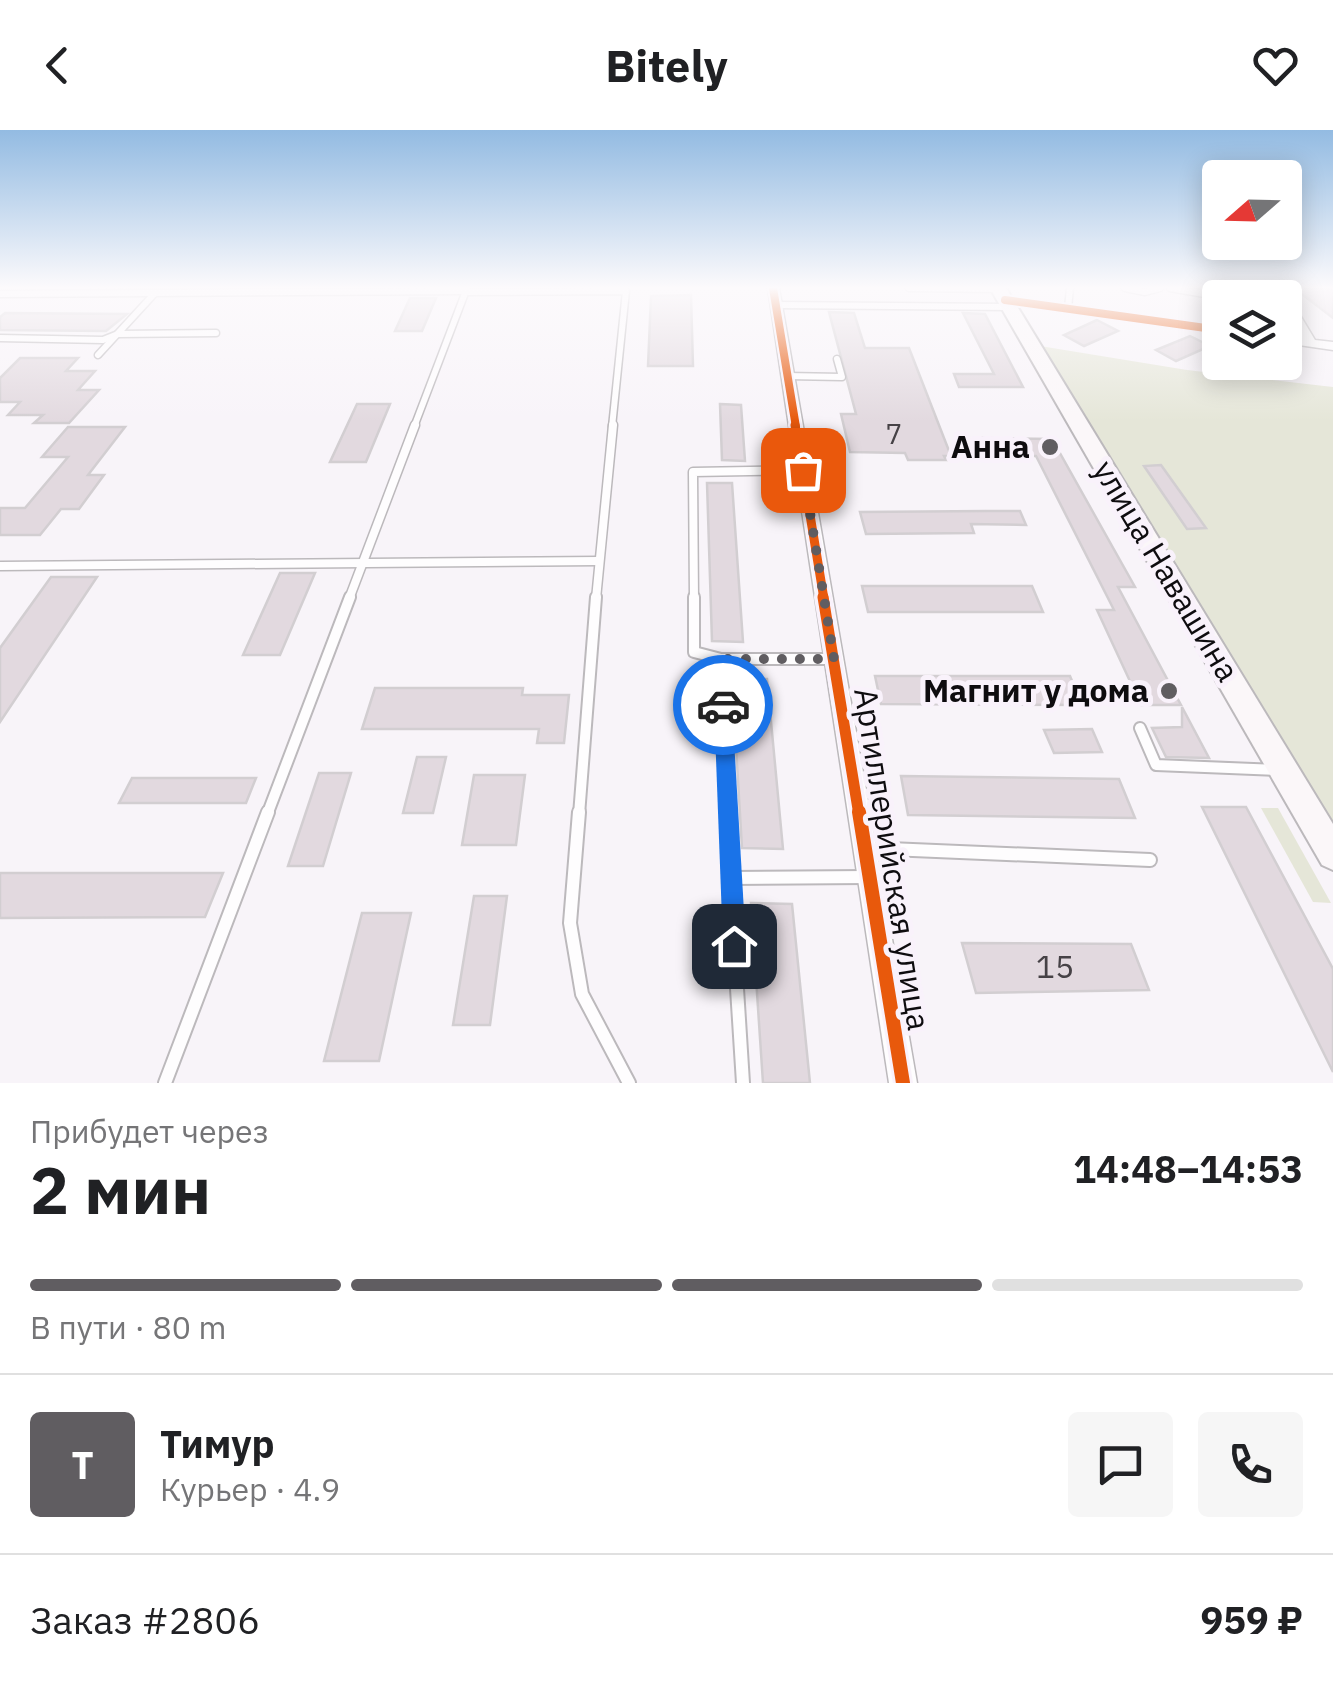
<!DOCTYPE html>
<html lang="ru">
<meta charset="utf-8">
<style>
body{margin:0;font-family:"IBM Plex Sans",sans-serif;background:#f6f6f6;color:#202124;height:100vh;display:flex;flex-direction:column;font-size:38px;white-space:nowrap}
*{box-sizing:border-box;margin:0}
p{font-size:32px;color:#757577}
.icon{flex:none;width:55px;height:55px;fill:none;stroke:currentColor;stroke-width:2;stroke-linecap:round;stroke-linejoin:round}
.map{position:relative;height:953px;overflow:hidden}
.drawer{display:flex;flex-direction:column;background:#fff;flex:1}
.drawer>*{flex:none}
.needle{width:65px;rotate:250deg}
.buttons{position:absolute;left:1202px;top:30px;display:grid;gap:20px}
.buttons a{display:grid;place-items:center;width:100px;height:100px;border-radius:10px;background:#fff;box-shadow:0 5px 25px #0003;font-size:50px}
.pin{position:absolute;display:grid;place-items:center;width:85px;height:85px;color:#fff;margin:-42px;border-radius:20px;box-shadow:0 5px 15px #0006}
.courier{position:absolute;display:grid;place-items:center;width:100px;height:100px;margin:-50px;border:8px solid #1a73e8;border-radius:50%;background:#fff;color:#222;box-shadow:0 2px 12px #0007}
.headline em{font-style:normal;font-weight:800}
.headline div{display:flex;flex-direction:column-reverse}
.headline{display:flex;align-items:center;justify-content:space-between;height:170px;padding:0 30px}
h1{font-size:65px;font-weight:800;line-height:75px}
.bar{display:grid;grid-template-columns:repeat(4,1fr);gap:15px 10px;align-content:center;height:120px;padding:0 30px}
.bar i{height:12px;border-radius:8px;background:#e0e0e0}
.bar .selected{background:#605d61}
.bar p{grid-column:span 4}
.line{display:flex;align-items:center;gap:25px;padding:0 30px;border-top:2px solid #e0e0e0}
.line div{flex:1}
.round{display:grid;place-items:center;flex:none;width:105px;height:105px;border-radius:10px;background:#f6f6f6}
header{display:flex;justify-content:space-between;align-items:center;height:130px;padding:0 30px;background:#fff;font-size:45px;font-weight:800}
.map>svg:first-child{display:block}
.green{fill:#e5e6d8}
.building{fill:#e2d9df;stroke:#d2ced1;stroke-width:2.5}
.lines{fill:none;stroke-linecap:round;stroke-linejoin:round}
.service-far3-casing{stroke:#bcb9bc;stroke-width:9}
.service-far2-casing{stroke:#bcb9bc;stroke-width:11}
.service-far1-casing{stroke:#bcb9bc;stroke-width:14}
.service-casing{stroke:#bcb9bc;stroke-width:16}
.minor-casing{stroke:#bcb9bc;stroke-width:3}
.secondary-casing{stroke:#bcb9bc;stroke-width:4}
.service-far3{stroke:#fefdfe;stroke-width:6}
.service-far2{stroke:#fefdfe;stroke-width:8}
.service-far1{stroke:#fefdfe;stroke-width:10}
.service{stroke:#fefdfe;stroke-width:12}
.minor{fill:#fefdfe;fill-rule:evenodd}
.secondary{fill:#fbf7f9;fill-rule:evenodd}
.cycleway-far3-casing{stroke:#f9f2fb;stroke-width:12}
.cycleway-far2-casing{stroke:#f9f2fb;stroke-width:14}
.cycleway-far1-casing{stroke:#f9f2fb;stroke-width:18}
.cycleway-casing{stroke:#f9f2fb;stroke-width:20}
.cycleway-far3{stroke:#e8590c;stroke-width:8}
.cycleway-far2{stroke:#e8590c;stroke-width:9}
.cycleway-far1{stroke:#e8590c;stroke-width:11}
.cycleway{stroke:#e8590c;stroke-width:14}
.route{fill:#1a73e8}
.done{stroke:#605d61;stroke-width:10;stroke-dasharray:0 18}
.poi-dot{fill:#605d61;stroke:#f9f2fb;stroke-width:4}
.labels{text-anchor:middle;stroke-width:10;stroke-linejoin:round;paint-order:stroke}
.number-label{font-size:28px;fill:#464246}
.poi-label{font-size:32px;font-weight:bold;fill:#0e0c0f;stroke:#f9f2fb;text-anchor:end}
.street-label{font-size:32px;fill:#0e0c0f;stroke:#f9f2fb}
.near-number-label{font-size:32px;fill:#464246}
</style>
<header><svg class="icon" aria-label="back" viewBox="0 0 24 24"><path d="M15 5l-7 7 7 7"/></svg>Bitely<svg class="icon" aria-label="heart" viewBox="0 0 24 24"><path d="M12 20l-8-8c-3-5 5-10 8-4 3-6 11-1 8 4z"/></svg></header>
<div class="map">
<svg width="1333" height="953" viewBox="0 0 1333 953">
<rect width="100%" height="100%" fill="#f8f4f9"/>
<g class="green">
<polygon points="1040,216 1187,240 1333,257 1333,702"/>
<polygon points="1261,678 1278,678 1331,773 1313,772"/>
</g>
<g class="building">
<polygon points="1294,158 1333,160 1333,188"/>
<polygon points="691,165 693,236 648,236 651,166"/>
<polygon points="410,168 436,168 422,201 395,201"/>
<polygon points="829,182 854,183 865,218 909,218 951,326 944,326 946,330 908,330 905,323 850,322 841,284 856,284"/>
<polygon points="5,183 127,184 106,201 0,200 0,187"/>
<polygon points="963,183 985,184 1023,257 959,257 954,244 994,244"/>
<polygon points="1097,190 1118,201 1084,216 1064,205"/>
<polygon points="1190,206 1210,216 1176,231 1156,220"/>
<polygon points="20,228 78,228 66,241 95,241 78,260 99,260 69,293 34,293 43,285 8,285 20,272 0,272 0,248"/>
<polygon points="357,274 390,274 366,332 330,332"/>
<polygon points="720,274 741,275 745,331 722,330"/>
<polygon points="68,297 125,297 88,345 104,345 79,379 61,379 40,405 0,405 0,378 25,378 68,327 42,327"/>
<polygon points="983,308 1052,309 1135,457 1118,457 1181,575 1141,575 1097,480 1114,480 1036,326 990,326"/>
<polygon points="1161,335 1206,398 1187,399 1144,336"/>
<polygon points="707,353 732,353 743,512 712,511"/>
<polygon points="987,381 1020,381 1026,395 971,394 974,403 866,404 860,382"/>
<polygon points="280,443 315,443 280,525 243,525"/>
<polygon points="51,447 97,447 0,592 0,518"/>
<polygon points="862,456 1032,456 1043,482 868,482"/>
<polygon points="875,546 1070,546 1082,575 881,574"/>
<polygon points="732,549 767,549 783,719 742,718"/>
<polygon points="375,558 523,558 522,565 569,565 564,613 537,613 539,599 362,599"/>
<polygon points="1182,577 1209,628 1166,627 1152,598 1182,597"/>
<polygon points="1092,599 1102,622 1054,623 1044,600"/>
<polygon points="417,627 446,627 433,683 403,683"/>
<polygon points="319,643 351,643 323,736 288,736"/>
<polygon points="474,645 525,645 516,715 462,715"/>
<polygon points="901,646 1119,649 1135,688 908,685"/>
<polygon points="132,648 256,648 246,673 119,673"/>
<polygon points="1202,677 1246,677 1333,839 1333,942"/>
<polygon points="0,743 223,743 205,787 0,788"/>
<polygon points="474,766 507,766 490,895 453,895"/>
<polygon points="751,773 792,774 810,953 763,953"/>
<polygon points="362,783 411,783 379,931 324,931"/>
<polygon points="962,813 1131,814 1149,860 976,863"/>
</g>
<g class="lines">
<defs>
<g id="service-far3">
<polyline points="909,158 998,159"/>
<polyline points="1125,158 1145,162 1160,158"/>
<polyline points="1170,158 1228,168"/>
<polyline points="465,162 626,161 612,297"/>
<polyline points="0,164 465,161"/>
<polyline points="776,175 1010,177"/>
<polyline points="1068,178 1070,158"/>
<polyline points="0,208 103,210 118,204 216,203"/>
<polyline points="98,225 155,163"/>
<polyline points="787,246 842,247 837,229"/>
<polyline points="414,297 467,158"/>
</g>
<g id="service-far2">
<polyline points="0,436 599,431"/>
<polyline points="349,469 415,295"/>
<polyline points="596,469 613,295"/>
<polyline points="694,469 693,342 803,340"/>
</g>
<g id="service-far1">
<polyline points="694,467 694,522 721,529"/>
<polyline points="1140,598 1156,635 1276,640"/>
<polyline points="267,685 350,467"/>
<polyline points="579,685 596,467"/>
<polyline points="727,685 721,529 834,529"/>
</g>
<g id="service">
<polyline points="579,682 570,793 582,864 629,953"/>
<polyline points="727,682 730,748 868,747"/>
<polyline points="866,718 1150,730"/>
<polyline points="730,748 743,953"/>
<polyline points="165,953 268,682"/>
</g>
<g id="minor">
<polygon points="768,158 779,158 917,953 889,953"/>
<polygon points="1005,167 1220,196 1220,204 1001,172 999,170"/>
<polygon points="1285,167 1291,170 1315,210 1333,212 1333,220 1285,213 1285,205 1301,208 1285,180 1285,168 1281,168"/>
</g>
<polygon id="secondary" points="990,158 1006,158 1333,694 1333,740 1322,735"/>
</defs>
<use href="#service-far3" class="service-far3-casing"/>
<use href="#service-far2" class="service-far2-casing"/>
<use href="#service-far1" class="service-far1-casing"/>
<use href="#service" class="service-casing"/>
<use href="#minor" class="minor-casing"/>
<use href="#secondary" class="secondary-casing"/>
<use href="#service-far3" class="service-far3"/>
<use href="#service-far2" class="service-far2"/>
<use href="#service-far1" class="service-far1"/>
<use href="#service" class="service"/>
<use href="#minor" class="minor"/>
<use href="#secondary" class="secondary"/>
<defs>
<g id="cycleway-far3">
<polyline points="773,158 796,297"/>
<polyline points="1005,170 1220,200"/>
</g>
<polyline id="cycleway-far2" points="795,295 824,469"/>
<polyline id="cycleway-far1" points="823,467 859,685"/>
<polyline id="cycleway" points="859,682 903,953"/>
</defs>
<use href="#cycleway-far3" class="cycleway-far3-casing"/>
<use href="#cycleway-far2" class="cycleway-far2-casing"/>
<use href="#cycleway-far1" class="cycleway-far1-casing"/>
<use href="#cycleway" class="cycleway-casing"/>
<use href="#cycleway-far3" class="cycleway-far3"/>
<use href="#cycleway-far2" class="cycleway-far2"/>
<use href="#cycleway-far1" class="cycleway-far1"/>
<use href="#cycleway" class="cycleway"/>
</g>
<linearGradient id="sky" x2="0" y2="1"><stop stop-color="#93bbe2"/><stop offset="0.54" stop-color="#fcfafc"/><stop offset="1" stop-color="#fcfafc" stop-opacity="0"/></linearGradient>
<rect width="1333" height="292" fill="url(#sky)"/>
<polygon class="route" points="723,568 732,575 746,816 742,825 734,828 726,825 723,816 714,575"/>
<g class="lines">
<polyline class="done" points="723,575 720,529 834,529 803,340"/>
</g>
<g class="poi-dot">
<circle cx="1050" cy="317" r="10"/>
<circle cx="1169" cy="561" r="10"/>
</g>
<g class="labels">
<g class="number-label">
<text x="894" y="314">7</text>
</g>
<g class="poi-label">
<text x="1030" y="328">Анна</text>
<text x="1149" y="572">Магнит у дома</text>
</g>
<g class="street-label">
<text transform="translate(1166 441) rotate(59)" y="11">улица Навашина</text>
<text transform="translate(892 729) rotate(81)" y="11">Артиллерийская улица</text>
</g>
<g class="near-number-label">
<text x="1055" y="848">15</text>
</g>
</g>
</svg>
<div class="buttons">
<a><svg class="needle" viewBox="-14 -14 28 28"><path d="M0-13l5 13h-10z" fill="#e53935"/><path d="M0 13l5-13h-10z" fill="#757577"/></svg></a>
<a><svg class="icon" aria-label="layers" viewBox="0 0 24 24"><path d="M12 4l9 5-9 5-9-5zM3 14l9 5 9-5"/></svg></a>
</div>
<div class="pin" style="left:803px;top:340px;background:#ea580c"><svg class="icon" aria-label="bag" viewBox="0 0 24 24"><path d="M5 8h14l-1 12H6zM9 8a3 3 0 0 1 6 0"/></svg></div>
<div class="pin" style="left:734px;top:816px;background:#1f2937"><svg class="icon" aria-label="home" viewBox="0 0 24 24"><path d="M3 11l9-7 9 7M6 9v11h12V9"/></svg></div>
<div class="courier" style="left:723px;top:575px"><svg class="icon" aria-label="car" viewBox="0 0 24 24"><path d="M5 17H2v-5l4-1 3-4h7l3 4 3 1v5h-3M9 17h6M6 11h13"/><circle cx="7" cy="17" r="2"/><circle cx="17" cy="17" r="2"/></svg></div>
</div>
<section class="drawer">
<div class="headline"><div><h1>2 мин</h1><p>Прибудет через</p></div><em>14:48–14:53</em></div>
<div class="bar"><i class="selected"></i><i class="selected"></i><i class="selected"></i><i></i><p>В пути · 80 m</p></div>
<div class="line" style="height:180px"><b class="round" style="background:#605d61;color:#fff">Т</b><div><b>Тимур</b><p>Курьер · 4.9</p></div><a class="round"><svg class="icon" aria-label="chat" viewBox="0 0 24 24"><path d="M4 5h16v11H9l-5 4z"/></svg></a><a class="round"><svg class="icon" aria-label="phone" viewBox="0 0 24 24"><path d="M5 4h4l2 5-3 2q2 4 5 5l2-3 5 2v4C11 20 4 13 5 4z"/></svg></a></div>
<div class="line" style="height:130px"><div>Заказ #2806</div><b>959 ₽</b></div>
</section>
